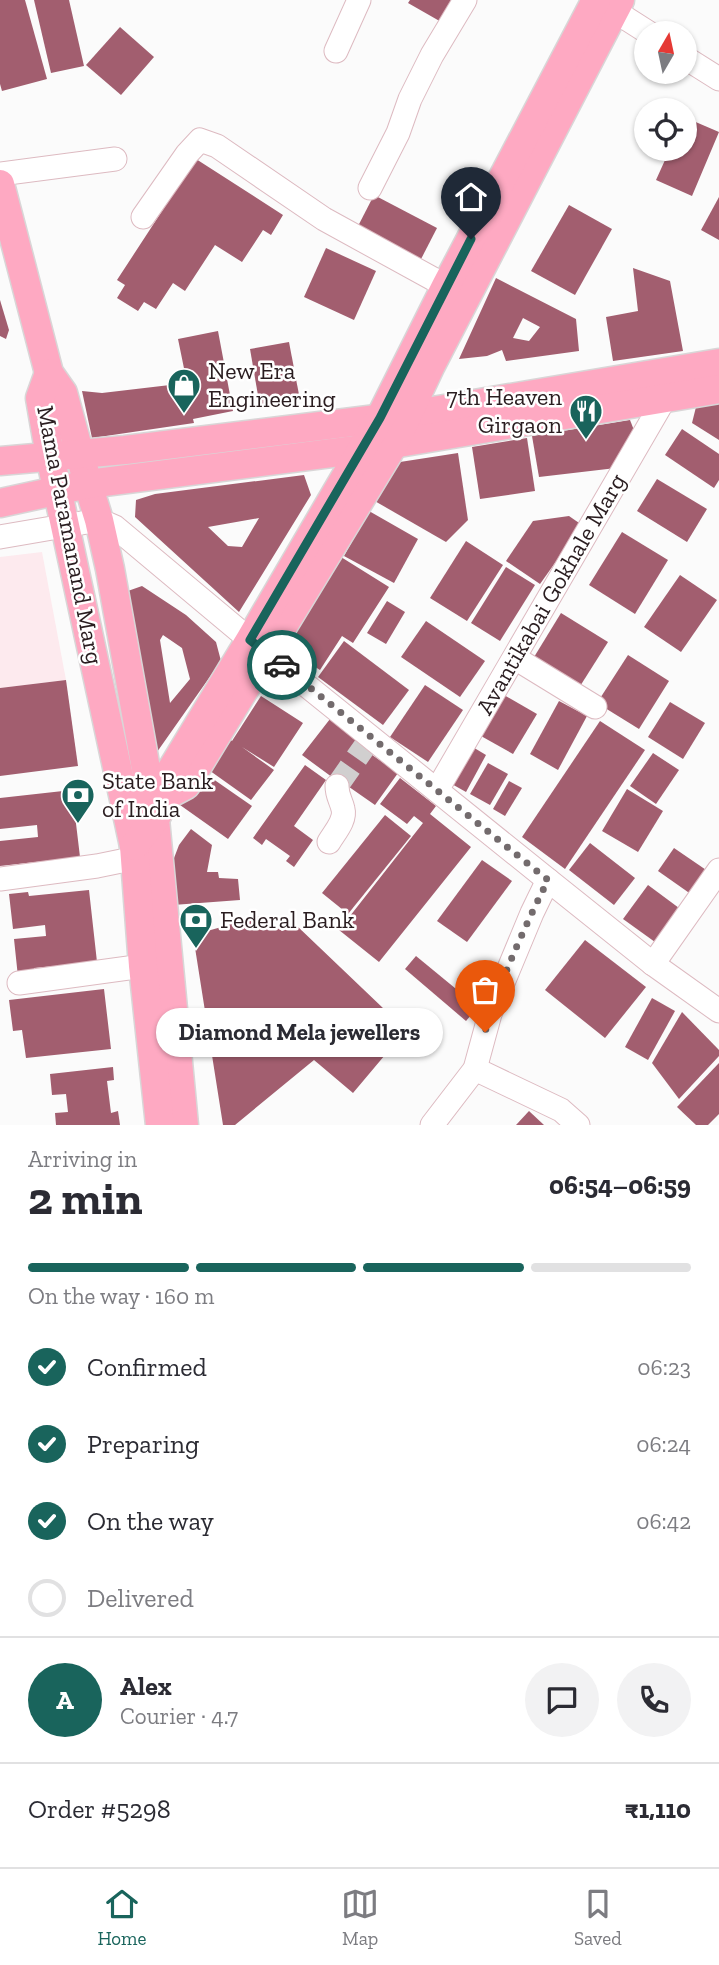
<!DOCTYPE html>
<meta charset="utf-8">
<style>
body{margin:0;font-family:"Zilla Slab",serif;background:#f2f2f3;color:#2b2b33;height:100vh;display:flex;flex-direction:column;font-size:26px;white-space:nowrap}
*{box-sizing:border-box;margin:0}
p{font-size:23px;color:#7c7c81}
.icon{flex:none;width:38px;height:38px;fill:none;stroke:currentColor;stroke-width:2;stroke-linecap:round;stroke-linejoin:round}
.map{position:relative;height:1125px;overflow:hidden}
.drawer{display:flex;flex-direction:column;background:#fff;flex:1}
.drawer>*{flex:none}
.needle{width:46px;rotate:9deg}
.fabs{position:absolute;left:634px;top:21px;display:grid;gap:14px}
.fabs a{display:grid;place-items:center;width:63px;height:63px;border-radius:50%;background:#fff;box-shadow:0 2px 5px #0004;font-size:35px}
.pin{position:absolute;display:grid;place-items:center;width:60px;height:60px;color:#fff;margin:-72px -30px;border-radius:50% 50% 50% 0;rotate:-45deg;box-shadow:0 0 7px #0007}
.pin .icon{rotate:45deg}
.courier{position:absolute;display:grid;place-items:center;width:70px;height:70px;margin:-35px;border:5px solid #19645c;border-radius:50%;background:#fff;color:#222;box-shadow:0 2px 9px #0007}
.bubble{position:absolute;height:49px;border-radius:24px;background:#fff;box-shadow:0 2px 5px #0004;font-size:23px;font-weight:700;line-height:49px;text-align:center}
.headline em{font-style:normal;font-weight:700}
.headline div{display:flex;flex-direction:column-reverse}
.headline{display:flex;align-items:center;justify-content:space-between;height:119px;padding:0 28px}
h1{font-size:46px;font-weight:700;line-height:52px}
.bar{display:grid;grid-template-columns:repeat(4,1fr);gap:10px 7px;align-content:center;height:84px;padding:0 28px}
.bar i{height:9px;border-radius:5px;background:#e1e1e2}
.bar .selected{background:#19645c}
.bar p{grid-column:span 4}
.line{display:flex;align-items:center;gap:18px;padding:0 28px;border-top:2px solid #e1e1e2}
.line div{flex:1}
.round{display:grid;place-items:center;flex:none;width:74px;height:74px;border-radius:37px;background:#f2f2f3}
ol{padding:0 28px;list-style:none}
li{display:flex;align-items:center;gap:21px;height:77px}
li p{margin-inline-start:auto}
li .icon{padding:7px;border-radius:50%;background:#19645c;color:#fff;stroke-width:4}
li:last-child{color:#7c7c81}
li i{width:38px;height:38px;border:4px solid #e1e1e2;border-radius:50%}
.tabs{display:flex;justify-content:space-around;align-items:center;height:98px;border-top:2px solid #e1e1e2;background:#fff;font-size:19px;color:#7c7c81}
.tabs a{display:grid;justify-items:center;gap:4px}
.tabs .selected{color:#19645c}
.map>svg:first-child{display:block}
.built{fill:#fdeaee}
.building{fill:#a25e6f;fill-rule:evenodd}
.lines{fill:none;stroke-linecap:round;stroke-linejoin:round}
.minor-tunnel{stroke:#d1cfcf;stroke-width:23;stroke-dasharray:23 11;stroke-linecap:butt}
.minor-casing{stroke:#ddbac1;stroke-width:25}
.major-casing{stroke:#d9d6d7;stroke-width:31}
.minor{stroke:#fff;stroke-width:23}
.major{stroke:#fea9c2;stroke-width:28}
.done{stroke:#736b6d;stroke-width:7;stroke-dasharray:0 12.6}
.route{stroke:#19645c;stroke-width:9}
.labels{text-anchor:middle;stroke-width:5;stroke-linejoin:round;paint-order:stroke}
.poi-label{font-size:24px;fill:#2a1d20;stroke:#fff;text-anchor:start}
.street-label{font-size:24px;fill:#2a1d20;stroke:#fff}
</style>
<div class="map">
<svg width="719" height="1125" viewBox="0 0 719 1125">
<rect width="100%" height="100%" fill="#fbfbfb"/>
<polygon class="built" points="42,552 66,680 0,688 0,557"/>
<g class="building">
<polygon points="0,0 25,0 47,79 2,91 0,84"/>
<polygon points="34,0 69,0 84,66 51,73"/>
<polygon points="410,0 457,0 443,23 408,3"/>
<polygon points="120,27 154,57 121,95 86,65"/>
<polygon points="684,117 719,132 692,196 656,180 670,149 684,149"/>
<polygon points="196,159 283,215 271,235 263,230 242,262 215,245 185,291 173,283 156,309 144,302 138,311 117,298 125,285 117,280"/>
<polygon points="374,195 437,228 419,263 356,230"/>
<polygon points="719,197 719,240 701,230"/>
<polygon points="569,205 612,229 575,295 531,271"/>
<polygon points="326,248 376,271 354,320 304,297"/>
<polygon points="633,268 670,281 683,351 613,361 606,317 638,311"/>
<path d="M 496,278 L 576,319 L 579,351 L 506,361 L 502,350 L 487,356 L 459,359 ZM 523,318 L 540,327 L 529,341 L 513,338 Z"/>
<polygon points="0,300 9,330 6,339 0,336"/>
<polygon points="218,331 233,411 193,419 194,423 92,438 82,391 102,393 187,383 178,339"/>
<polygon points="289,342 300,400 260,407 250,349"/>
<polygon points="719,404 719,440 692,423 696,407"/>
<polygon points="630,420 637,438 616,468 539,477 532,436"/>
<polygon points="682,429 719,454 719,480 714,488 665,455"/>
<polygon points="527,438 535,491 480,499 472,447"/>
<polygon points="458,453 468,520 446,542 373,500 400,462"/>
<path d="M 304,475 L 311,495 L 239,612 L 135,517 L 136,500 L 155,494 ZM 259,518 L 242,547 L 228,546 L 208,527 Z"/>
<polygon points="657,479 707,509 687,542 637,511"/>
<polygon points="369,511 418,539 394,583 344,556"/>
<polygon points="569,516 582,525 540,584 506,561 533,521"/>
<polygon points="622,532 668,560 635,614 589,585"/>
<polygon points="466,541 503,565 467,621 430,598"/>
<polygon points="341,557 389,587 353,643 342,636 320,670 284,647"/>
<polygon points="506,567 535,585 500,641 471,623"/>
<polygon points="680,575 717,600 681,652 644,627"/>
<path d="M 142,586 L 186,615 L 216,642 L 221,661 L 157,752 L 125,592 ZM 163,635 L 182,648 L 190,679 L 170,703 L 160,640 Z"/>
<polygon points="387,601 405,612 386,644 367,633"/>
<polygon points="561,613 608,642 577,691 531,662"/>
<polygon points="426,621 485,661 460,697 401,657"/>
<polygon points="344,641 409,690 383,725 318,677"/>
<polygon points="628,655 669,681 639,729 597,703"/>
<polygon points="66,680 78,766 0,776 0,688"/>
<polygon points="425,685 463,710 428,762 390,737"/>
<polygon points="504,695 537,714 513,754 481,736"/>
<polygon points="261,696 303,723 274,767 242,747 274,770 251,800 206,768 227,737 232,741"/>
<polygon points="559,701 587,716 558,770 530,754"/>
<polygon points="670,702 705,723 683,759 648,737"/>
<polygon points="330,719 366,748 365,750 398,773 375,805 342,782 346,774 340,783 302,755"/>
<polygon points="600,721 645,750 565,869 522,837"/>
<polygon points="471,746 486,755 466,792 450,783"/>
<polygon points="653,753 679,770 656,804 630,786"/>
<polygon points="488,763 508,774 490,805 470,794"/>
<polygon points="305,765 326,780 294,826 313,840 294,867 286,861 290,856 266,839 262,845 253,838"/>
<polygon points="203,772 252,806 228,839 180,805"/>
<polygon points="400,778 436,806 430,814 471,847 379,962 339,930 423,823 414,816 407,824 380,804"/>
<polygon points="509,781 522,788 505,816 493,809"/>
<polygon points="627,789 663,811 638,852 602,831"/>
<polygon points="72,790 80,857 0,866 0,841 38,837 37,825 0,829 0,798"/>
<polygon points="385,815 411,836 348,914 322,893"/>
<polygon points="191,829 212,845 207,872 218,872 219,878 238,879 240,900 173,905 171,866 179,845"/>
<polygon points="590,843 635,878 614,905 569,870"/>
<polygon points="674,848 712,874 695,897 658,871"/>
<polygon points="482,860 512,881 467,942 437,921"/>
<polygon points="648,885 679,908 655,942 623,919"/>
<polygon points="89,890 97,962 34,968 34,976 18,977 14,939 46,936 45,925 13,929 9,894 28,892 29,896"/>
<polygon points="260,916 282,931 296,925 406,1030 353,1093 314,1060 235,1125 223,1125 193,935"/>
<polygon points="585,940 646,987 605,1038 545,990"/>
<polygon points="416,956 478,1007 466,1021 405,969"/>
<polygon points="104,989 111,1049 26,1058 22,1030 13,1031 9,1000"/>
<polygon points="652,998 675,1011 648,1060 625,1047"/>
<polygon points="682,1012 719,1050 719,1056 679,1099 652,1063"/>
<polygon points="719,1063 719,1114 708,1125 696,1125 677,1107"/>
<polygon points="113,1067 114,1080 107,1081 111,1113 118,1111 120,1125 56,1125 55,1113 68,1112 66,1094 52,1095 50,1074"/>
<polygon points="529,1111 544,1125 516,1125"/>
</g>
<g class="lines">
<polyline class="minor-tunnel" points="337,786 365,746"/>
<defs>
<g id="minor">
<polyline points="602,3 649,33"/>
<polyline points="336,51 359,0"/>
<polyline points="684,57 719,79"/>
<polyline points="0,174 115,159"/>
<polyline points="370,188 398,133 410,99 432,55 465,0"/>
<polyline points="143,217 187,154 200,140 217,146 324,219 446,286"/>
<polyline points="0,537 99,520 115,527 250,640 548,880 653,964 719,1011"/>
<polyline points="515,658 595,707"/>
<polyline points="437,790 665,398"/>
<path d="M 329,842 C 335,832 346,820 343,809 C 341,800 337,796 337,786"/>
<polyline points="0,879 97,866 136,858"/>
<polyline points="653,964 719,870"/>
<polyline points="19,983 143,966"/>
<polyline points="475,1069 561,1110 578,1125"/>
<polyline points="432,1125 475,1069 490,1014 532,913 548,880"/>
</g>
<g id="major">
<polyline points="0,184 49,373 63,393 88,484 99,520 110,569 155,819 184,1125"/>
<polyline points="49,373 40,398 50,456 134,846 143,966 160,1125"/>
<polyline points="0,461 125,450 409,415 719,363"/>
<polyline points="0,503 88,484 363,449 719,389"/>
<polyline points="169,794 186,785 394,444 431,365 620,0"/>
<polyline points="134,846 155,819 169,794 170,772 250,640 380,418 446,286 596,0"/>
</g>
</defs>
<use href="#minor" class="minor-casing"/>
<use href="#major" class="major-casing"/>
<use href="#minor" class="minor"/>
<use href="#major" class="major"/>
</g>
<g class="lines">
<path class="done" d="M 282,665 L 548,880 C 524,928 500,981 485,1032"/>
<polyline class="route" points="282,665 250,640 380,418 471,239"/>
</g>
<defs>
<symbol id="shop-pin" viewBox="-11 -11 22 30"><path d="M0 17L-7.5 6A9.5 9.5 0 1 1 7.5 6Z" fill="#19645c" stroke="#fff"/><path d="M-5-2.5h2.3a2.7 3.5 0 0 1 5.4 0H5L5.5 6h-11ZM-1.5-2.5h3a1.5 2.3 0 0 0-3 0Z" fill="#fff"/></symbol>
<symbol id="restaurant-pin" viewBox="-11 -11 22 30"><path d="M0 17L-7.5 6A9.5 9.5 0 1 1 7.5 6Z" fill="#19645c" stroke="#fff"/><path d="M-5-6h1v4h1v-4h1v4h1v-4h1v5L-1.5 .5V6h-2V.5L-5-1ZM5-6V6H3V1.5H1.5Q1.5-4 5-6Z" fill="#fff"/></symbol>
<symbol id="bank-pin" viewBox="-11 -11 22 30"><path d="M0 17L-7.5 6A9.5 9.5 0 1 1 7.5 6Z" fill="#19645c" stroke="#fff"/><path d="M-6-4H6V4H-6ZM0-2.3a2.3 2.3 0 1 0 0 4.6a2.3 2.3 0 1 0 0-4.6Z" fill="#fff"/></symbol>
</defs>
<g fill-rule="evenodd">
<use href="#shop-pin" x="165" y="366" width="38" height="52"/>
<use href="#restaurant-pin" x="567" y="392" width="38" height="52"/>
<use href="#bank-pin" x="59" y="776" width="38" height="52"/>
<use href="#bank-pin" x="177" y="901" width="38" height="52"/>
</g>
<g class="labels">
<g class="poi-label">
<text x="208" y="379">New Era<tspan x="208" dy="28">Engineering</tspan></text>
<text x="562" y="405" text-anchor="end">7th Heaven<tspan x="562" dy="28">Girgaon</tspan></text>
<text x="102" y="789">State Bank<tspan x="102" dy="28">of India</tspan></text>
<text x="220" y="928">Federal Bank</text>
</g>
<g class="street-label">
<text transform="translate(70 535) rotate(79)" y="8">Mama Paramanand Marg</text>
<text transform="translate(551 594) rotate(-60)" y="8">Avantikabai Gokhale Marg</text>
</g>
</g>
</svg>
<div class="fabs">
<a><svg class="needle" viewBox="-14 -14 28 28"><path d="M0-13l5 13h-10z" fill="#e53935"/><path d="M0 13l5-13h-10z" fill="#7c7c81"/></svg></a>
<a><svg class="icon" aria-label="locate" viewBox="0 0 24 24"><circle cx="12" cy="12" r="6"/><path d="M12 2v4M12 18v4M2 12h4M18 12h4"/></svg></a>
</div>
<div class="pin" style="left:485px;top:1032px;background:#ea580c"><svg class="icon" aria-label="bag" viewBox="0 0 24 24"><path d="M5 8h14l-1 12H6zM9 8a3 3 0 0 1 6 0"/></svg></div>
<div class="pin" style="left:471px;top:239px;background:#1f2937"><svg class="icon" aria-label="home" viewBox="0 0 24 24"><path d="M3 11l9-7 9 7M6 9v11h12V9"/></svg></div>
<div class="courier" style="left:282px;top:665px"><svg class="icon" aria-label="car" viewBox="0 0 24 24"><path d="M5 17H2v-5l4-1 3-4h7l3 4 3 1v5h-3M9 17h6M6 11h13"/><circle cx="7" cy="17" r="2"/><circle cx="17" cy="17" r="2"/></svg></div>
<div class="bubble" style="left:156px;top:1008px;width:287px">Diamond Mela jewellers</div>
</div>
<section class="drawer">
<div class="headline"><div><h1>2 min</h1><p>Arriving in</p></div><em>06:54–06:59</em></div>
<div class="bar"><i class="selected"></i><i class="selected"></i><i class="selected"></i><i></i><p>On the way · 160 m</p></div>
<ol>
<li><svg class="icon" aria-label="check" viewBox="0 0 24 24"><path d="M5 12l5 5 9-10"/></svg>Confirmed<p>06:23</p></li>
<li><svg class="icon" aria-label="check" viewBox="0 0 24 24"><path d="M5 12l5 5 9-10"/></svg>Preparing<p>06:24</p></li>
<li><svg class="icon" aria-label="check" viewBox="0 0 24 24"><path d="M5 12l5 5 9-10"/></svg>On the way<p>06:42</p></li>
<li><i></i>Delivered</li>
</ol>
<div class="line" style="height:126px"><b class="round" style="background:#19645c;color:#fff">A</b><div><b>Alex</b><p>Courier · 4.7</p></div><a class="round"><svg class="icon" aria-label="chat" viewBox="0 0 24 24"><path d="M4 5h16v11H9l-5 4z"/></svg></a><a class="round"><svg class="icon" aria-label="phone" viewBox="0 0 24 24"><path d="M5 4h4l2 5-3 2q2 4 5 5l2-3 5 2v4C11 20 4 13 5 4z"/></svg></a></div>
<div class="line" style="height:91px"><div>Order #5298</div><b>₹1,110</b></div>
</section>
<nav class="tabs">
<a class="selected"><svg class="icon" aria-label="home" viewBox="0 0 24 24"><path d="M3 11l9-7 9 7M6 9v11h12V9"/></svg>Home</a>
<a><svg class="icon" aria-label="map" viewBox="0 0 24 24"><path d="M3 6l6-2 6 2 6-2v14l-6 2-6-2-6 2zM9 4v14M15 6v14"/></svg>Map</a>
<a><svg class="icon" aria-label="saved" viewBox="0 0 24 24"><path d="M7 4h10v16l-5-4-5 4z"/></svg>Saved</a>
</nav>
